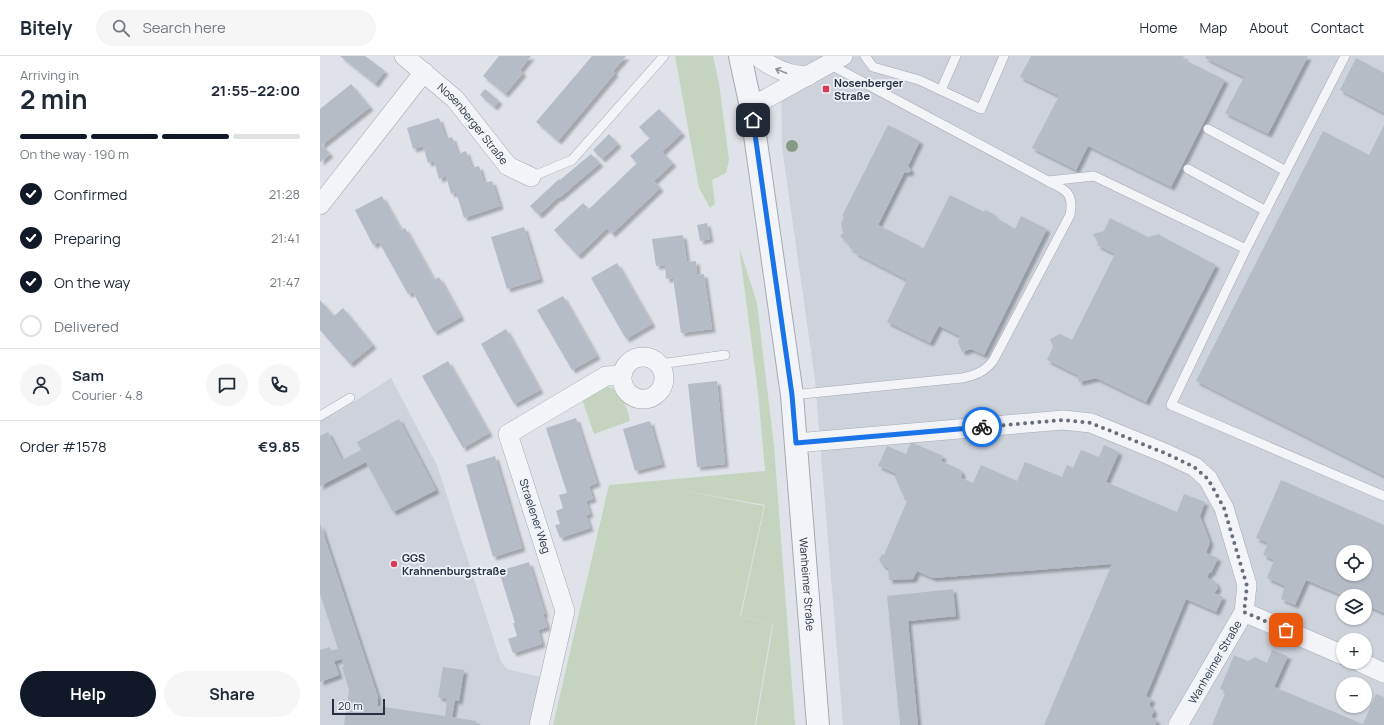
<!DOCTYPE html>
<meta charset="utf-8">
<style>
body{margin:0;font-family:Manrope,sans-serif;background:#f6f6f7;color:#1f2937;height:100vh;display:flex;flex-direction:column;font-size:15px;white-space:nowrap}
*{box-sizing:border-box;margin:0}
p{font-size:13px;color:#747a83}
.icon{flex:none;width:22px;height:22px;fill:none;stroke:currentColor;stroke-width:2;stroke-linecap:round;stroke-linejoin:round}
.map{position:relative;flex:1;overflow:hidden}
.sheet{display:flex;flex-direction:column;background:#fff;width:320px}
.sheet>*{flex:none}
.controls{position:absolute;left:1016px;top:489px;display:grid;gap:8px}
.controls a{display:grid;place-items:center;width:36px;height:36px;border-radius:50%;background:#fff;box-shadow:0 1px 3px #0004;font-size:20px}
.scale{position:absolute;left:12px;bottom:10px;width:53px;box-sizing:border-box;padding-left:4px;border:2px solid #273141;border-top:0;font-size:11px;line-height:14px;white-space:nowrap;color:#273141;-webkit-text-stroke:3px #eef2f7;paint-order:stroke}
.pin{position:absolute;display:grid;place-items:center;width:34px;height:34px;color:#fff;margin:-17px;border-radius:8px;box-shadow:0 2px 6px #0006}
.courier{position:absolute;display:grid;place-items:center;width:40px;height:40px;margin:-20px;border:3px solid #1a73e8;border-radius:50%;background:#fff;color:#222;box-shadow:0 1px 5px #0007}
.overview em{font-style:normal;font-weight:700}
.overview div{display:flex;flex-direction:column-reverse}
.overview{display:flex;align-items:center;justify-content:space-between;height:68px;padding:0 20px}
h1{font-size:26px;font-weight:700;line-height:30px}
.bar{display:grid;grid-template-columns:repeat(4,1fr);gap:6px 4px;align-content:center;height:48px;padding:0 20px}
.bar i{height:5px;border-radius:3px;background:#e0e1e3}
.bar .active{background:#111827}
.bar p{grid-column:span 4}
.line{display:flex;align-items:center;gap:10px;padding:0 20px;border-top:1px solid #e0e1e3}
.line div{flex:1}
.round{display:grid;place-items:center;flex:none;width:42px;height:42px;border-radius:21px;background:#f6f6f7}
ol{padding:0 20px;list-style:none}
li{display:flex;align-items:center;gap:12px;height:44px}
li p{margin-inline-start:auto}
li .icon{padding:4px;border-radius:50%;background:#111827;color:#fff;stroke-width:4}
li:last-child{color:#747a83}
li i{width:22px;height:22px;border:2px solid #e0e1e3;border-radius:50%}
.action{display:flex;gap:8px;margin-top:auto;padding:8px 20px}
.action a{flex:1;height:46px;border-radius:24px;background:#111827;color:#fff;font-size:16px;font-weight:700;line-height:46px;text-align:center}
.action a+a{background:#f6f6f7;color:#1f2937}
header{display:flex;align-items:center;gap:24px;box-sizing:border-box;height:56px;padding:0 20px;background:#fff;border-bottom:1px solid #e0e1e3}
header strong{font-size:19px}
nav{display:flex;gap:22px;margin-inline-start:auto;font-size:14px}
.search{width:280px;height:36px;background:#f6f6f7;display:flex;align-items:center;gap:10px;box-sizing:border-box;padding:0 14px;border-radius:22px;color:#747a83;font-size:15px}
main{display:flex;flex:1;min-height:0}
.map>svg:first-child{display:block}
.built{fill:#cdd2db;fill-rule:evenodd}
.green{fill:#c5d4bf}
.building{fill:#b6bcc6;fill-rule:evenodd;filter:url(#shadow)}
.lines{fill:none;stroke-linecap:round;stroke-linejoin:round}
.service-casing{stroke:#a4aab3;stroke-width:10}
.minor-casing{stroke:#a4aab3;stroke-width:20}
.tertiary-casing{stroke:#a4aab3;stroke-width:24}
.service{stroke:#f2f4f7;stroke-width:9}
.minor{stroke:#f2f4f7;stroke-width:19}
.tertiary{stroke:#f2f4f7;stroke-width:22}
.tree{fill:#859a85}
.oneway{stroke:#8c929c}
.done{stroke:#676f7c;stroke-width:4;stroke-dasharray:0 7.2}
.route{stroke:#1a73e8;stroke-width:5}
.poi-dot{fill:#d63c57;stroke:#eef2f7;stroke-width:1.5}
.labels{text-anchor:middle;stroke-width:3.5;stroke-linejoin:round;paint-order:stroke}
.poi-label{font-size:11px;font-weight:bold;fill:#273141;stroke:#eef2f7;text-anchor:start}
.street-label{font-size:11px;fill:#273141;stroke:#eef2f7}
</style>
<header>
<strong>Bitely</strong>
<div class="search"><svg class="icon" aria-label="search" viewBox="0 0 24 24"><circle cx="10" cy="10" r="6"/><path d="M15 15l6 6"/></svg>Search here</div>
<nav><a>Home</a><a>Map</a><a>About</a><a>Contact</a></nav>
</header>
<main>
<section class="sheet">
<div class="overview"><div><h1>2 min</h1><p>Arriving in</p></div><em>21:55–22:00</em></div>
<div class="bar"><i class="active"></i><i class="active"></i><i class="active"></i><i></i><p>On the way · 190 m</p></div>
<ol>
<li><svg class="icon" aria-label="check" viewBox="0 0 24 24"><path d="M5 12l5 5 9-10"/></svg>Confirmed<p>21:28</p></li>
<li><svg class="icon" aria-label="check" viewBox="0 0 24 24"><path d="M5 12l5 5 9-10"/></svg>Preparing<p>21:41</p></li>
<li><svg class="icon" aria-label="check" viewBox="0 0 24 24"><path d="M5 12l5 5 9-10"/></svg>On the way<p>21:47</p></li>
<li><i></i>Delivered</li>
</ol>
<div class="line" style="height:72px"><a class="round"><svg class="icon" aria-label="person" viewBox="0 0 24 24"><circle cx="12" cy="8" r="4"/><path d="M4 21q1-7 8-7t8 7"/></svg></a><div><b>Sam</b><p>Courier · 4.8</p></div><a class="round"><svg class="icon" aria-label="chat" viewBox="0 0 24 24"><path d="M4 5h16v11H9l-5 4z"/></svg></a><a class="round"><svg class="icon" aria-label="phone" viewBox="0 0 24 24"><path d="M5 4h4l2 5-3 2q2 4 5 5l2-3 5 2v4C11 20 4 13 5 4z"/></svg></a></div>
<div class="line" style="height:52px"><div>Order #1578</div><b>€9.85</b></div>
<div class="action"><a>Help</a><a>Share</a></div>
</section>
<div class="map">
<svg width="1064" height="669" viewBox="0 0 1064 669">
<defs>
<filter id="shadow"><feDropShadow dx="3.5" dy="3.5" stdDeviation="1" flood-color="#0004"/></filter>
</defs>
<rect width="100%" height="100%" fill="#dfe3e9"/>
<g class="built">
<path d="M 455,0 L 1064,0 L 1064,669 L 523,669 L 495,324 L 462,91 L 461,15 ZM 1023,496 L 1045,496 L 1045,518 L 1023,518 ZM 1023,540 L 1045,540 L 1045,562 L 1023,562 ZM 1023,584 L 1045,584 L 1045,606 L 1023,606 ZM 1023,628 L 1045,628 L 1045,650 L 1023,650 Z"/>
<polygon points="71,322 117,409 181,606 187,613 220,621 210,669 0,669 0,365 16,357"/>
</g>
<g class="green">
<polygon points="355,0 393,0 399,27 409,104 406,117 392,124 395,148 390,152 379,132"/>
<polygon points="419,191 437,247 454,390 475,669 436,669 453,569 421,560 445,449 353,433 444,450 420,560 452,569 435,669 233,669 289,429 445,415 438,336"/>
<path d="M 286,330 C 302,334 307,351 310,365 L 274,378 L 262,343 Z"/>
</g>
<g class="building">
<polygon points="20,0 45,0 65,15 55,28"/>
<polygon points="179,0 211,0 200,14 203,17 185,38 163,20"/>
<polygon points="272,0 306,0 293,15 295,17 238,85 216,66"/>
<polygon points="711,0 864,0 863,3 905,24 851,131 768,90 756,114 712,92 739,40 700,21"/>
<polygon points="886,0 988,0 948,78 905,57 924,21 885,2"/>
<polygon points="1036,2 1064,17 1064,57 1020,34"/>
<polygon points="31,28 50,51 2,89 10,98 0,106 0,53"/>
<polygon points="165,33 179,45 174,51 160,39"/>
<polygon points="339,53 362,77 342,96 353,107 334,125 340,132 292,178 287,172 258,200 234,174 263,147 269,153 317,107 310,100 330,82 319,71"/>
<polygon points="119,62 126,83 132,81 138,98 146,95 152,112 159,110 164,127 172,125 180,150 144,162 136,136 131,138 126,120 119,123 114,105 108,107 103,90 93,93 87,72"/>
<polygon points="568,69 600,85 588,110 591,114 590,116 584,117 558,169 598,189 603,193 630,139 664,156 665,154 674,158 673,160 695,173 701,160 727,173 664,299 651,293 642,296 638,286 640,280 619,270 610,287 567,266 587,224 535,197 535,195 530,192 527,186 520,180 523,177 521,167 524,161 522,160"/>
<polygon points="1064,69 1064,420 876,325 1003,75 1049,99"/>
<polygon points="289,78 298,88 282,103 273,94"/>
<polygon points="271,98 280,107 239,142 238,141 219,159 210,150 239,123 240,124"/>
<polygon points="62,140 81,174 85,172 114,224 119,221 141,261 114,276 93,236 88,238 59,186 53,189 35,154"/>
<polygon points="790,162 828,181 839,178 841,180 896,209 826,346 776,322 759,326 757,319 727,304 733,291 730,283 740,278 752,284 795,198 777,189 778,187 773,178 784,175"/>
<polygon points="387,167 390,183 380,185 377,169"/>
<polygon points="204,171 220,223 187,233 171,181"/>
<polygon points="363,179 367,206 376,205 377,219 384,218 392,273 361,277 353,222 346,223 345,209 336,210 332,183"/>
<polygon points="297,207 332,268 306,283 271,222"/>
<polygon points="243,240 277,300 252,314 217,254"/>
<polygon points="0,244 14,260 23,252 53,289 30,308 0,274"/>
<polygon points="186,273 220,334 194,348 161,288"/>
<polygon points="128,305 169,377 143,392 102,320"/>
<polygon points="397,325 405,408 377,411 368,328"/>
<polygon points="256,362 277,427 269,430 273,443 266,445 270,458 266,459 270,472 240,482 235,469 240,468 236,455 243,452 239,439 247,437 226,372"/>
<polygon points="79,363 116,434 73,456 46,406 0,430 0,380 8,376 22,404 41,394 37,386"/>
<polygon points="330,365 342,408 315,415 303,373"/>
<polygon points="591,386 623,400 621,405 639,413 642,417 641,422 653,427 661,409 697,425 705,406 742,421 747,409 753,412 761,394 779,401 784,389 799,396 786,426 857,456 864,438 885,446 880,460 890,486 886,497 898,502 891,517 889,517 887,522 895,525 898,532 894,537 903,541 896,556 866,543 826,640 832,643 829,649 834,655 831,661 837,664 835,669 724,669 792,508 613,522 597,515 593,523 569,524 568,512 562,509 559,504 562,498 564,499 587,445 585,444 575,421 577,418 558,410 567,390 586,398"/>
<polygon points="175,400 202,492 173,501 146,409"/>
<path d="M 961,424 L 1064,469 L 1064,557 L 1045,549 L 1045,540 L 1024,540 L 986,524 L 975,549 L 961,543 L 965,530 L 947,522 L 954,504 L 943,499 L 948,487 L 936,482 ZM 1023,496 L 1045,496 L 1045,518 L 1023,518 Z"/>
<polygon points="0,467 58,641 57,650 125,660 127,643 118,641 123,611 144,614 139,645 135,644 132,661 156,665 155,669 24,669 29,634 22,611 24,611 22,603 14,605 19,619 0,626 0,594 10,591 11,595 18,593 0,538"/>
<polygon points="209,506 224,555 225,558 223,558 227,571 218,574 222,588 193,597 188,583 197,580 193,567 195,567 179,515"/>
<polygon points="633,533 636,560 588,565 598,669 580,669 567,540"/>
<polygon points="952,594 968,600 954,631 1043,668 1056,638 1064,641 1064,669 892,669 906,635 900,633 914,599 928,605 935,601 947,607"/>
</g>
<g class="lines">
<defs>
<g id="service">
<polyline points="545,0 553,11 599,24 661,53 684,0"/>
<polyline points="1025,0 926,193 851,349 1064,440"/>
<polyline points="509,8 728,125 774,120 926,193"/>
<polyline points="621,34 636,0"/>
<polyline points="888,73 966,115"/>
<polyline points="868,113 946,155"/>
<polyline points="211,121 252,104 344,0"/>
<polyline points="340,308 405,299"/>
<path d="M 472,339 L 642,322 C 656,319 664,316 673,305 L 750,159 C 754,138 747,134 729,126"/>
<polyline points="0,360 30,342"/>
</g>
<g id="minor">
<path id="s1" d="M 84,0 L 135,43 L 188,110 L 211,121"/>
<path d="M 437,0 C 452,12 468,20 488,20"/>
<polyline points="431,51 523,0"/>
<polyline points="0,149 104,16"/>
<circle cx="323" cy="322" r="21"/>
<polyline points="476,387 743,364 771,367 847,398 875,411 888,423 904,452 927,529 924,556 858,669"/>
<polyline points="924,556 1023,599"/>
<polyline points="1040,606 1064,617"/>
<polyline points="219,669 245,555 188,378 286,320 302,319"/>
</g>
<g id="tertiary">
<path id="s2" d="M 420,0 L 431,51 L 472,339 L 498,669"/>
</g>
</defs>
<use href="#service" class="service-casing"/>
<use href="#minor" class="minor-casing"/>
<use href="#tertiary" class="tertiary-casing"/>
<use href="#service" class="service"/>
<use href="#minor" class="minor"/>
<use href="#tertiary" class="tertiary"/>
</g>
<circle class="tree" cx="472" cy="90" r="6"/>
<defs><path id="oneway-shaft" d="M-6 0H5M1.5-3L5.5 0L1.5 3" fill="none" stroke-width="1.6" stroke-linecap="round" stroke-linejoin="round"/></defs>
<use class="oneway" href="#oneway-shaft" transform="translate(461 15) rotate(-158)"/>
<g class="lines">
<polyline class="done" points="662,371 743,364 771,367 847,398 874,411 888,423 904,452 927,530 924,556 966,574"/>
<polyline class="route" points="433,64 472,339 476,387 662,371"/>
</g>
<g class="poi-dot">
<rect x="502" y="29" width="8" height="8" rx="2"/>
<circle cx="74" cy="508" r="4"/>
</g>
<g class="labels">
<g class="poi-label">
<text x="514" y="31">Nosenberger<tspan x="514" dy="13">Straße</tspan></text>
<text x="82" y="506">GGS<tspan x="82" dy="13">Krahnenburgstraße</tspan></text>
</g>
<g class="street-label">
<text dy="4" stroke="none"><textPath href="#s1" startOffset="97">Nosenberger Straße</textPath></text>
<text transform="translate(215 460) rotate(72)" y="4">Straelener Weg</text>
<text dy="4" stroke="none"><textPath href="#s2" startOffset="533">Wanheimer Straße</textPath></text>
<text transform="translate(895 606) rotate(-60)" y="4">Wanheimer Straße</text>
</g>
</g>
</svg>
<div class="controls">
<a><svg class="icon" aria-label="locate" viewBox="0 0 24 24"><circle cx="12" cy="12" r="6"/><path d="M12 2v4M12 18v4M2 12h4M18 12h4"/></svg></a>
<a><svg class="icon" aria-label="layers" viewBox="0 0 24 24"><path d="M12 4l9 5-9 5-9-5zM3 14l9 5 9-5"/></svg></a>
<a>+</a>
<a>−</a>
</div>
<div class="scale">20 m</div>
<div class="pin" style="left:966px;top:574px;background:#ea580c"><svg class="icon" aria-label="bag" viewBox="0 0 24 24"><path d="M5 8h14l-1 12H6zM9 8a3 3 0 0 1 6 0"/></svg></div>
<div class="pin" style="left:433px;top:64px;background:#1f2937"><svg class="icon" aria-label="home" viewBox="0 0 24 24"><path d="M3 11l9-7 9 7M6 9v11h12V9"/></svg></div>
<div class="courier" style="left:662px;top:371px"><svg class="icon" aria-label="bike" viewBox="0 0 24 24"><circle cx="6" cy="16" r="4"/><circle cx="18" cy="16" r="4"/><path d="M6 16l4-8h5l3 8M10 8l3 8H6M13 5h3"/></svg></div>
</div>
</main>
